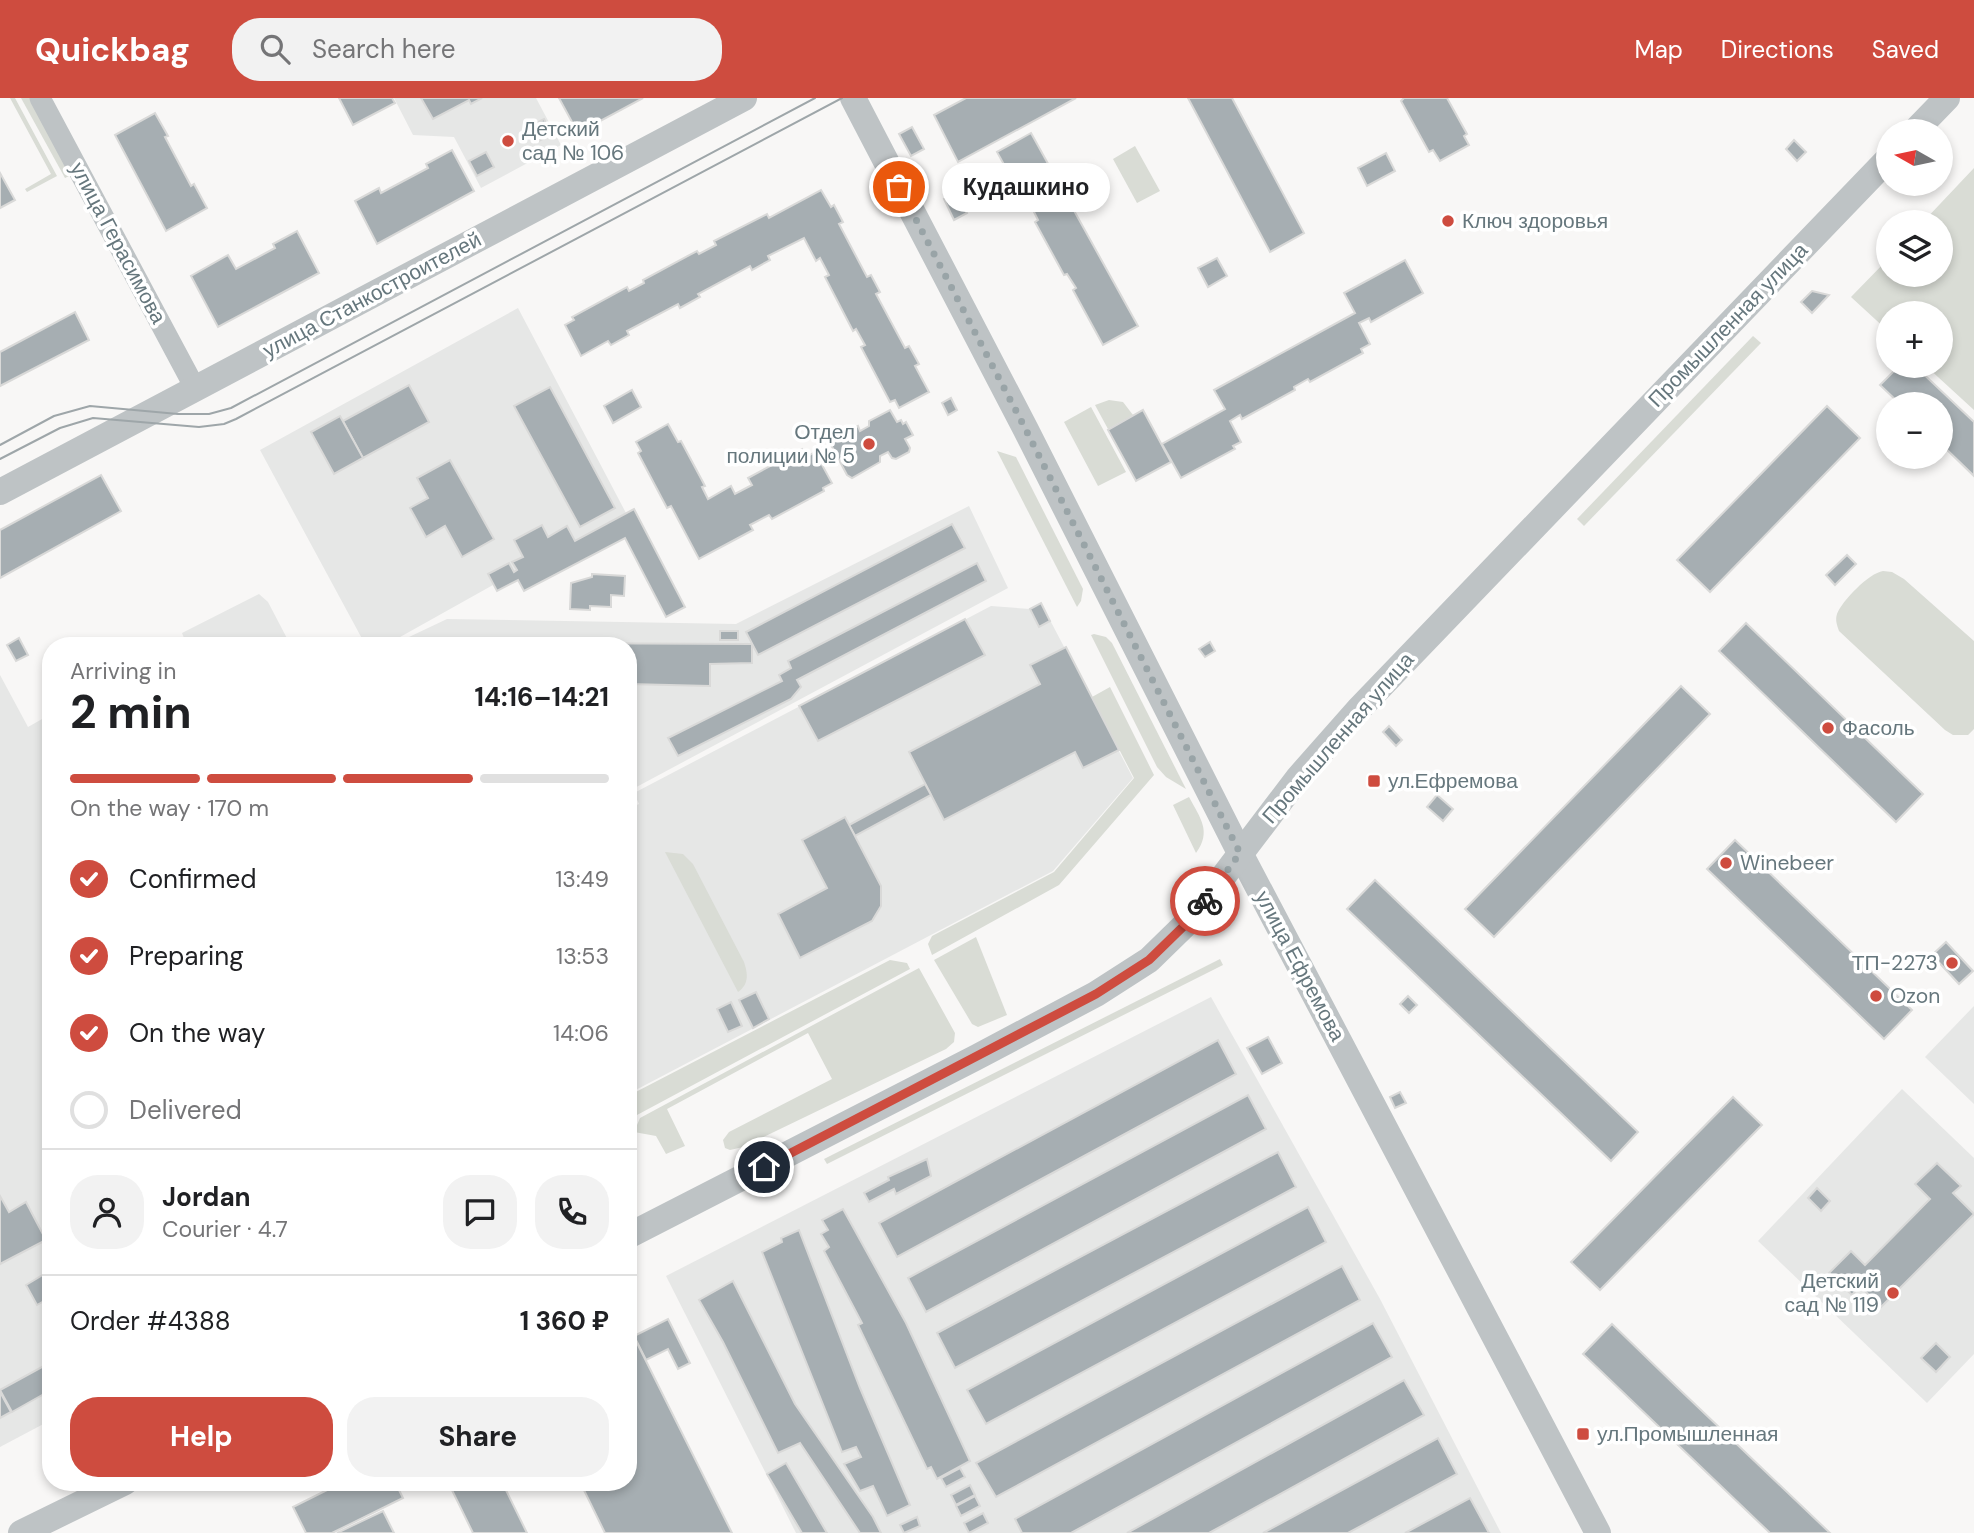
<!DOCTYPE html>
<meta charset="utf-8">
<style>
body{margin:0;font-family:"DM Sans",sans-serif;background:#f2f2f2;color:#202124;height:100vh;display:flex;flex-direction:column;font-size:26px;white-space:nowrap}
*{box-sizing:border-box;margin:0}
p{font-size:23px;color:#757577}
.icon{flex:none;width:38px;height:38px;fill:none;stroke:currentColor;stroke-width:2;stroke-linecap:round;stroke-linejoin:round}
.map{position:relative;flex:1;overflow:hidden}
.sheet{position:absolute;left:42px;top:539px;width:595px;height:854px;display:flex;flex-direction:column;background:#fff;border-radius:28px;box-shadow:0 4px 10px #0003}
.sheet>*{flex:none}
.needle{width:46px;rotate:279deg}
.controls{position:absolute;left:1876px;top:21px;display:grid;gap:14px}
.controls a{display:grid;place-items:center;width:77px;height:77px;border-radius:50%;background:#fff;box-shadow:0 4px 10px #0003;font-size:35px}
.pin{position:absolute;display:grid;place-items:center;width:60px;height:60px;color:#fff;margin:-30px;border:4px solid #fff;border-radius:50%;box-shadow:0 2px 7px #0007}
.courier{position:absolute;display:grid;place-items:center;width:70px;height:70px;margin:-35px;border:5px solid #ce4c3f;border-radius:50%;background:#fff;color:#222;box-shadow:0 2px 9px #0007}
.bubble{position:absolute;height:49px;border-radius:24px;background:#fff;box-shadow:0 4px 10px #0003;font-size:23px;font-weight:700;line-height:49px;text-align:center}
.headline em{font-style:normal;font-weight:700}
.headline div{display:flex;flex-direction:column-reverse}
.headline{display:flex;align-items:center;justify-content:space-between;height:119px;padding:0 28px}
h1{font-size:46px;font-weight:700;line-height:52px}
.bar{display:grid;grid-template-columns:repeat(4,1fr);gap:10px 7px;align-content:center;height:84px;padding:0 28px}
.bar i{height:9px;border-radius:5px;background:#e0e0e0}
.bar .on{background:#ce4c3f}
.bar p{grid-column:span 4}
.line{display:flex;align-items:center;gap:18px;padding:0 28px;border-top:2px solid #e0e0e0}
.line div{flex:1}
.round{display:grid;place-items:center;flex:none;width:74px;height:74px;border-radius:28px;background:#f2f2f2}
ol{padding:0 28px;list-style:none}
li{display:flex;align-items:center;gap:21px;height:77px}
li p{margin-inline-start:auto}
li .icon{padding:7px;border-radius:50%;background:#ce4c3f;color:#fff;stroke-width:4}
li:last-child{color:#757577}
li i{width:38px;height:38px;border:4px solid #e0e0e0;border-radius:50%}
.button{display:flex;gap:14px;margin-top:auto;padding:14px 28px}
.button a{flex:1;height:80px;border-radius:28px;background:#ce4c3f;color:#fff;font-size:28px;font-weight:700;line-height:80px;text-align:center}
.button a+a{background:#f2f2f2;color:#202124}
header{display:flex;align-items:center;gap:42px;box-sizing:border-box;height:98px;padding:0 35px;background:#ce4c3f;color:#fff}
header strong{font-size:33px}
nav{display:flex;gap:38px;margin-inline-start:auto;font-size:24px}
.search{width:490px;height:63px;background:#f2f2f2;display:flex;align-items:center;gap:18px;box-sizing:border-box;padding:0 24px;border-radius:28px;color:#757577;font-size:26px}
.map>svg:first-child{display:block}
.built{fill:#e6e7e6}
.green{fill:#d9dcd5}
.building{fill:#a6aeb2;stroke:#d9d9d8;stroke-width:2}
.lines{fill:none;stroke-linecap:round;stroke-linejoin:round}
.minor{stroke:#bec3c5;stroke-width:21}
.tertiary{stroke:#bec3c5;stroke-width:26}
.tram{stroke:#9ea6a9;stroke-width:2}
.done{stroke:#99a4a7;stroke-width:7;stroke-dasharray:0 12.6}
.route{stroke:#ce4c3f;stroke-width:9}
.poi-dot{fill:#ce4c3f;stroke:#fff;stroke-width:2.5}
.labels{text-anchor:middle;stroke-width:7;stroke-linejoin:round;paint-order:stroke}
.poi-label{font-size:21px;fill:#66777d;stroke:#fff;text-anchor:start}
.street-label{font-size:21px;fill:#66777d;stroke:#fff}
</style>
<header>
<strong>Quickbag</strong>
<div class="search"><svg class="icon" aria-label="search" viewBox="0 0 24 24"><circle cx="10" cy="10" r="6"/><path d="M15 15l6 6"/></svg>Search here</div>
<nav><a>Map</a><a>Directions</a><a>Saved</a></nav>
</header>
<div class="map">
<svg width="1974" height="1435" viewBox="0 0 1974 1435">
<rect width="100%" height="100%" fill="#f8f7f6"/>
<g class="built">
<polygon points="394,0 536,0 561,47 481,90 454,39 413,37"/>
<polygon points="518,210 626,415 575,443 548,439 541,427 514,442 523,459 513,464 517,472 514,474 509,465 488,476 493,487 384,548 366,548 260,352"/>
<polygon points="969,408 1008,490 629,693 631,705 628,707 628,548 390,548 447,521 736,526"/>
<polygon points="259,496 268,504 291,548 182,548 186,545 182,535"/>
<polygon points="1041,505 1133,680 1053,773 628,996 628,711 639,706 634,695 991,508 1030,511"/>
<polygon points="0,577 28,629 51,616 51,1322 0,1349"/>
<polygon points="1211,899 1380,1201 1501,1435 796,1435 666,1178"/>
<polygon points="1974,908 1974,1006 1925,959"/>
<polygon points="1902,991 1974,1060 1974,1256 1927,1305 1758,1143"/>
</g>
<g class="green">
<polygon points="10,0 15,0 57,78 27,94 25,91 51,76"/>
<polygon points="21,0 30,0 75,75 65,80"/>
<polygon points="1135,48 1160,93 1137,105 1113,61"/>
<polygon points="1974,70 1974,312 1926,268 1941,268 1941,215 1888,215 1888,233 1851,199 1888,161 1888,177 1941,177 1941,124 1923,124"/>
<polygon points="1753,238 1761,245 1584,428 1577,421"/>
<polygon points="1109,302 1123,304 1133,317 1108,331 1095,307"/>
<polygon points="1091,309 1126,374 1098,388 1064,324"/>
<polygon points="997,353 1016,359 1083,491 1081,503 1077,509"/>
<path d="M 1883,473 L 1892,474 L 1904,481 L 1974,543 L 1974,631 L 1968,637 L 1953,637 L 1945,632 L 1839,533 C 1837,527 1835,522 1837,516 C 1842,503 1869,475 1883,473 Z"/>
<polygon points="1094,536 1106,539 1112,545 1186,691 1166,679 1157,669 1091,537"/>
<polygon points="1110,589 1154,677 1059,787 932,857 928,846 932,838 1054,774 1134,680 1092,599"/>
<path d="M 1189,699 C 1200,720 1212,733 1196,755 L 1173,707 Z"/>
<path d="M 665,754 L 683,756 L 693,766 L 744,864 C 748,876 749,886 738,894 Z"/>
<polygon points="976,839 1007,917 978,929 972,926 934,862"/>
<polygon points="1220,861 1223,867 827,1066 824,1061"/>
<polygon points="890,862 907,865 910,871 637,1017 628,1033 628,998"/>
<polygon points="919,870 955,935 954,944 946,951 743,1049 730,1052 725,1050 723,1042 729,1034 832,981 808,935 667,1011 685,1048 666,1056 656,1038 634,1034 640,1020"/>
</g>
<g class="building">
<polygon points="339,0 392,0 395,5 353,27"/>
<polygon points="421,0 482,0 471,6 469,2 433,21"/>
<polygon points="559,0 643,0 578,35"/>
<polygon points="966,0 1076,0 958,64 934,17"/>
<polygon points="1188,0 1232,0 1304,135 1270,154"/>
<polygon points="1404,0 1447,0 1467,36 1464,38 1469,47 1440,63 1433,52 1429,54 1401,3"/>
<polygon points="155,15 168,38 165,39 191,88 194,86 207,110 166,133 115,37"/>
<polygon points="544,21 552,36 535,45 526,30"/>
<polygon points="912,29 924,51 911,58 899,36"/>
<polygon points="1031,35 1138,228 1103,247 1073,192 1076,190 1067,176 1064,177 1035,124 1038,122 1030,106 1027,108 997,54"/>
<polygon points="1794,42 1806,54 1797,63 1786,51"/>
<polygon points="452,52 474,93 377,146 355,103 379,90 381,95 428,70 426,66"/>
<polygon points="486,54 494,69 477,78 469,63"/>
<polygon points="1386,55 1395,73 1367,88 1358,70"/>
<polygon points="0,75 15,102 0,110"/>
<polygon points="966,76 974,91 962,97 954,82"/>
<polygon points="821,92 831,109 834,107 843,124 839,126 867,179 871,177 880,194 876,196 905,250 909,248 919,266 915,268 929,294 899,310 895,302 890,304 861,249 865,247 856,231 853,233 825,179 829,177 820,160 816,163 804,140 768,158 770,162 752,172 750,168 698,196 700,199 680,210 678,206 627,233 629,237 611,247 608,243 581,258 565,227 574,222 572,219 627,189 629,193 644,185 643,182 697,153 699,156 716,147 714,143 767,116 769,120"/>
<polygon points="957,94 967,115 954,122 944,101"/>
<polygon points="297,133 319,175 218,229 191,178 228,157 236,171 275,150 273,146"/>
<polygon points="1217,160 1227,178 1208,189 1198,170"/>
<polygon points="1405,162 1423,195 1371,224 1369,220 1359,225 1370,246 1361,251 1363,255 1310,284 1308,281 1294,289 1295,292 1242,321 1240,317 1230,323 1241,344 1233,348 1235,351 1181,380 1162,346 1225,311 1214,292 1355,215 1344,195"/>
<polygon points="1812,193 1829,197 1812,215 1801,204"/>
<polygon points="75,214 89,242 0,288 0,254"/>
<polygon points="1899,268 1915,268 1974,324 1974,378 1941,346 1941,306 1900,306 1880,287"/>
<polygon points="409,287 429,324 363,360 343,323"/>
<polygon points="550,289 615,410 580,429 514,308"/>
<polygon points="632,292 641,309 613,325 604,308"/>
<polygon points="951,300 957,312 948,317 942,305"/>
<polygon points="1827,308 1860,340 1710,494 1677,462"/>
<polygon points="890,312 897,324 901,322 903,326 906,324 913,337 905,341 910,350 909,354 896,361 892,360 888,354 880,358 880,364 852,380 847,377 829,343 858,328 860,333 869,328 869,323"/>
<polygon points="1143,312 1171,364 1136,383 1108,332"/>
<polygon points="340,318 363,360 334,376 311,334"/>
<polygon points="668,326 678,344 681,343 705,388 702,389 708,401 731,388 735,396 752,387 748,380 802,351 806,359 815,354 832,385 823,390 824,393 772,421 769,417 750,427 753,432 699,461 671,408 667,410 638,355 641,353 636,344"/>
<polygon points="450,362 494,441 462,459 445,428 426,439 410,410 428,400 417,380"/>
<polygon points="101,377 121,413 0,480 0,432"/>
<polygon points="634,411 685,509 666,519 625,440 524,493 518,482 497,493 488,476 509,465 514,474 517,472 512,464 523,459 514,442 542,427 548,439 567,428 575,443"/>
<polygon points="952,426 965,450 758,557 746,534"/>
<polygon points="1847,457 1856,466 1835,487 1826,477"/>
<polygon points="977,465 986,483 797,582 801,589 791,601 678,658 668,640 782,583 779,577 791,570 788,563"/>
<polygon points="592,476 625,478 624,498 611,497 611,509 590,508 590,512 570,511 571,485 592,479"/>
<polygon points="1041,505 1050,523 1039,529 1030,511"/>
<polygon points="965,521 985,557 818,643 799,608"/>
<polygon points="1746,525 1923,696 1896,724 1719,553"/>
<rect x="720" y="533" width="18" height="9"/>
<polygon points="19,540 28,557 16,563 7,547"/>
<polygon points="439,544 499,545 498,548 429,548"/>
<polygon points="1210,544 1215,553 1205,559 1199,551"/>
<polygon points="528,545 752,546 752,565 710,566 710,588 628,586 628,548 528,548"/>
<polygon points="1066,549 1119,652 1083,670 1075,654 944,722 909,654 1040,586 1030,567"/>
<polygon points="1681,588 1710,616 1494,839 1465,811"/>
<polygon points="1389,628 1402,642 1396,648 1383,634"/>
<polygon points="925,686 931,697 855,738 849,727"/>
<polygon points="1437,697 1453,711 1443,723 1427,709"/>
<polygon points="845,719 881,788 881,808 872,823 800,860 778,816 827,790 802,742"/>
<polygon points="1735,742 1912,912 1884,941 1707,771"/>
<polygon points="1375,782 1638,1034 1611,1063 1347,811"/>
<polygon points="1946,844 1973,873 1959,886 1932,857"/>
<polygon points="756,894 769,921 753,930 739,902"/>
<polygon points="1408,898 1417,907 1409,915 1400,906"/>
<polygon points="731,904 742,928 728,934 717,911"/>
<polygon points="1268,939 1282,965 1262,976 1247,950"/>
<polygon points="1218,942 1236,976 897,1159 879,1125"/>
<polygon points="1400,994 1406,1005 1395,1010 1390,999"/>
<polygon points="1248,997 1266,1031 926,1214 908,1180"/>
<polygon points="1733,999 1762,1027 1600,1192 1571,1164"/>
<polygon points="1278,1054 1296,1089 955,1270 937,1235"/>
<polygon points="927,1061 931,1078 896,1096 894,1091 869,1104 864,1095 889,1082 888,1079"/>
<polygon points="1937,1065 1961,1088 1953,1095 1974,1116 1881,1209 1860,1188 1852,1197 1829,1175 1851,1153 1865,1167 1930,1101 1915,1086"/>
<polygon points="1817,1090 1830,1103 1821,1113 1808,1100"/>
<polygon points="0,1098 9,1114 26,1104 46,1142 0,1166"/>
<polygon points="1308,1109 1326,1144 986,1326 967,1292"/>
<polygon points="843,1111 906,1225 970,1363 937,1381 931,1369 927,1371 858,1227 862,1225 824,1153 829,1149 821,1136 828,1132 822,1122"/>
<polygon points="799,1132 860,1290 910,1407 887,1418 873,1388 860,1393 844,1366 861,1359 856,1349 842,1354 762,1154 782,1144 781,1140"/>
<polygon points="1342,1168 1360,1202 996,1399 976,1365"/>
<polygon points="46,1175 51,1184 51,1199 37,1207 26,1187"/>
<polygon points="733,1183 795,1306 873,1419 881,1435 860,1435 800,1345 778,1355 723,1244 699,1202"/>
<polygon points="668,1221 690,1265 678,1271 668,1251 646,1262 634,1238"/>
<polygon points="1373,1225 1392,1259 1071,1435 1022,1435 1015,1421"/>
<polygon points="1612,1226 1679,1291 1830,1435 1770,1435 1583,1256"/>
<polygon points="634,1239 732,1435 605,1435 580,1384 628,1384 628,1241"/>
<polygon points="1936,1245 1950,1259 1936,1274 1921,1260"/>
<polygon points="51,1264 51,1292 12,1314 0,1292"/>
<polygon points="1404,1282 1424,1317 1209,1435 1127,1435"/>
<polygon points="0,1294 11,1314 0,1320"/>
<polygon points="1438,1340 1457,1376 1348,1435 1263,1435"/>
<polygon points="786,1365 827,1435 802,1435 767,1376"/>
<polygon points="960,1370 965,1379 946,1389 941,1380"/>
<polygon points="343,1384 395,1384 403,1400 332,1435 306,1435 293,1409"/>
<polygon points="448,1384 502,1384 527,1435 473,1435"/>
<polygon points="970,1387 975,1397 956,1407 951,1397"/>
<polygon points="975,1398 980,1408 961,1418 956,1408"/>
<polygon points="1470,1400 1489,1435 1405,1435"/>
<polygon points="383,1413 394,1435 337,1435"/>
<polygon points="983,1415 988,1425 969,1435 964,1425"/>
<polygon points="917,1419 920,1428 904,1435 900,1427"/>
</g>
<g class="lines">
<polyline class="minor" points="40,0 195,290"/>
<g class="tertiary">
<polyline points="853,0 1025,330 1240,755 1598,1435"/>
<polyline points="1915,33 1947,0"/>
<polyline points="0,394 744,0"/>
<polyline points="628,1138 977,959 1096,896 1149,862 1191,821 1298,680 1358,612 1888,61"/>
<polyline points="21,1435 125,1384"/>
</g>
<g class="tram">
<polyline points="0,347 54,318 90,308 178,316 209,316 231,310 815,0"/>
<polyline points="0,361 60,330 93,320 199,329 224,326 236,321 842,0"/>
</g>
</g>
<g class="lines">
<polyline class="done" points="899,89 1025,330 1240,755 1205,803"/>
<polyline class="route" points="764,1069 1096,896 1149,862 1191,821 1205,803"/>
</g>
<g class="poi-dot">
<circle cx="508" cy="43" r="7"/>
<circle cx="1448" cy="123" r="7"/>
<circle cx="869" cy="346" r="7"/>
<circle cx="1828" cy="630" r="7"/>
<rect x="1367" y="676" width="14" height="14" rx="3.5"/>
<circle cx="1726" cy="765" r="7"/>
<circle cx="1952" cy="865" r="7"/>
<circle cx="1876" cy="898" r="7"/>
<circle cx="1893" cy="1195" r="7"/>
<rect x="1576" y="1329" width="14" height="14" rx="3.5"/>
</g>
<g class="labels">
<g class="poi-label">
<text x="522" y="38">Детский<tspan x="522" dy="24">сад № 106</tspan></text>
<text x="1462" y="130">Ключ здоровья</text>
<text x="855" y="341" text-anchor="end">Отдел<tspan x="855" dy="24">полиции № 5</tspan></text>
<text x="1842" y="637">Фасоль</text>
<text x="1388" y="690">ул.Ефремова</text>
<text x="1740" y="772">Winebeer</text>
<text x="1938" y="872" text-anchor="end">ТП-2273</text>
<text x="1890" y="905">Ozon</text>
<text x="1879" y="1190" text-anchor="end">Детский<tspan x="1879" dy="24">сад № 119</tspan></text>
<text x="1597" y="1343">ул.Промышленная</text>
</g>
<g class="street-label">
<text transform="translate(118 145) rotate(62)" y="7">улица Герасимова</text>
<text transform="translate(372 197) rotate(-28)" y="7">улица Станкостроителей</text>
<text transform="translate(1728 227) rotate(-46)" y="7">Промышленная улица</text>
<text transform="translate(1338 640) rotate(-49)" y="7">Промышленная улица</text>
<text transform="translate(1300 868) rotate(62)" y="7">улица Ефремова</text>
</g>
</g>
</svg>
<div class="controls">
<a><svg class="needle" viewBox="-14 -14 28 28"><path d="M0-13l5 13h-10z" fill="#e53935"/><path d="M0 13l5-13h-10z" fill="#757577"/></svg></a>
<a><svg class="icon" aria-label="layers" viewBox="0 0 24 24"><path d="M12 4l9 5-9 5-9-5zM3 14l9 5 9-5"/></svg></a>
<a>+</a>
<a>−</a>
</div>
<div class="pin" style="left:899px;top:89px;background:#ea580c"><svg class="icon" aria-label="bag" viewBox="0 0 24 24"><path d="M5 8h14l-1 12H6zM9 8a3 3 0 0 1 6 0"/></svg></div>
<div class="pin" style="left:764px;top:1069px;background:#1f2937"><svg class="icon" aria-label="home" viewBox="0 0 24 24"><path d="M3 11l9-7 9 7M6 9v11h12V9"/></svg></div>
<div class="courier" style="left:1205px;top:803px"><svg class="icon" aria-label="bike" viewBox="0 0 24 24"><circle cx="6" cy="16" r="4"/><circle cx="18" cy="16" r="4"/><path d="M6 16l4-8h5l3 8M10 8l3 8H6M13 5h3"/></svg></div>
<div class="bubble" style="left:942px;top:65px;width:168px">Кудашкино</div>
<section class="sheet">
<div class="headline"><div><h1>2 min</h1><p>Arriving in</p></div><em>14:16–14:21</em></div>
<div class="bar"><i class="on"></i><i class="on"></i><i class="on"></i><i></i><p>On the way · 170 m</p></div>
<ol>
<li><svg class="icon" aria-label="check" viewBox="0 0 24 24"><path d="M5 12l5 5 9-10"/></svg>Confirmed<p>13:49</p></li>
<li><svg class="icon" aria-label="check" viewBox="0 0 24 24"><path d="M5 12l5 5 9-10"/></svg>Preparing<p>13:53</p></li>
<li><svg class="icon" aria-label="check" viewBox="0 0 24 24"><path d="M5 12l5 5 9-10"/></svg>On the way<p>14:06</p></li>
<li><i></i>Delivered</li>
</ol>
<div class="line" style="height:126px"><a class="round"><svg class="icon" aria-label="person" viewBox="0 0 24 24"><circle cx="12" cy="8" r="4"/><path d="M4 21q1-7 8-7t8 7"/></svg></a><div><b>Jordan</b><p>Courier · 4.7</p></div><a class="round"><svg class="icon" aria-label="chat" viewBox="0 0 24 24"><path d="M4 5h16v11H9l-5 4z"/></svg></a><a class="round"><svg class="icon" aria-label="phone" viewBox="0 0 24 24"><path d="M5 4h4l2 5-3 2q2 4 5 5l2-3 5 2v4C11 20 4 13 5 4z"/></svg></a></div>
<div class="line" style="height:91px"><div>Order #4388</div><b>1 360 ₽</b></div>
<div class="button"><a>Help</a><a>Share</a></div>
</section>
</div>
